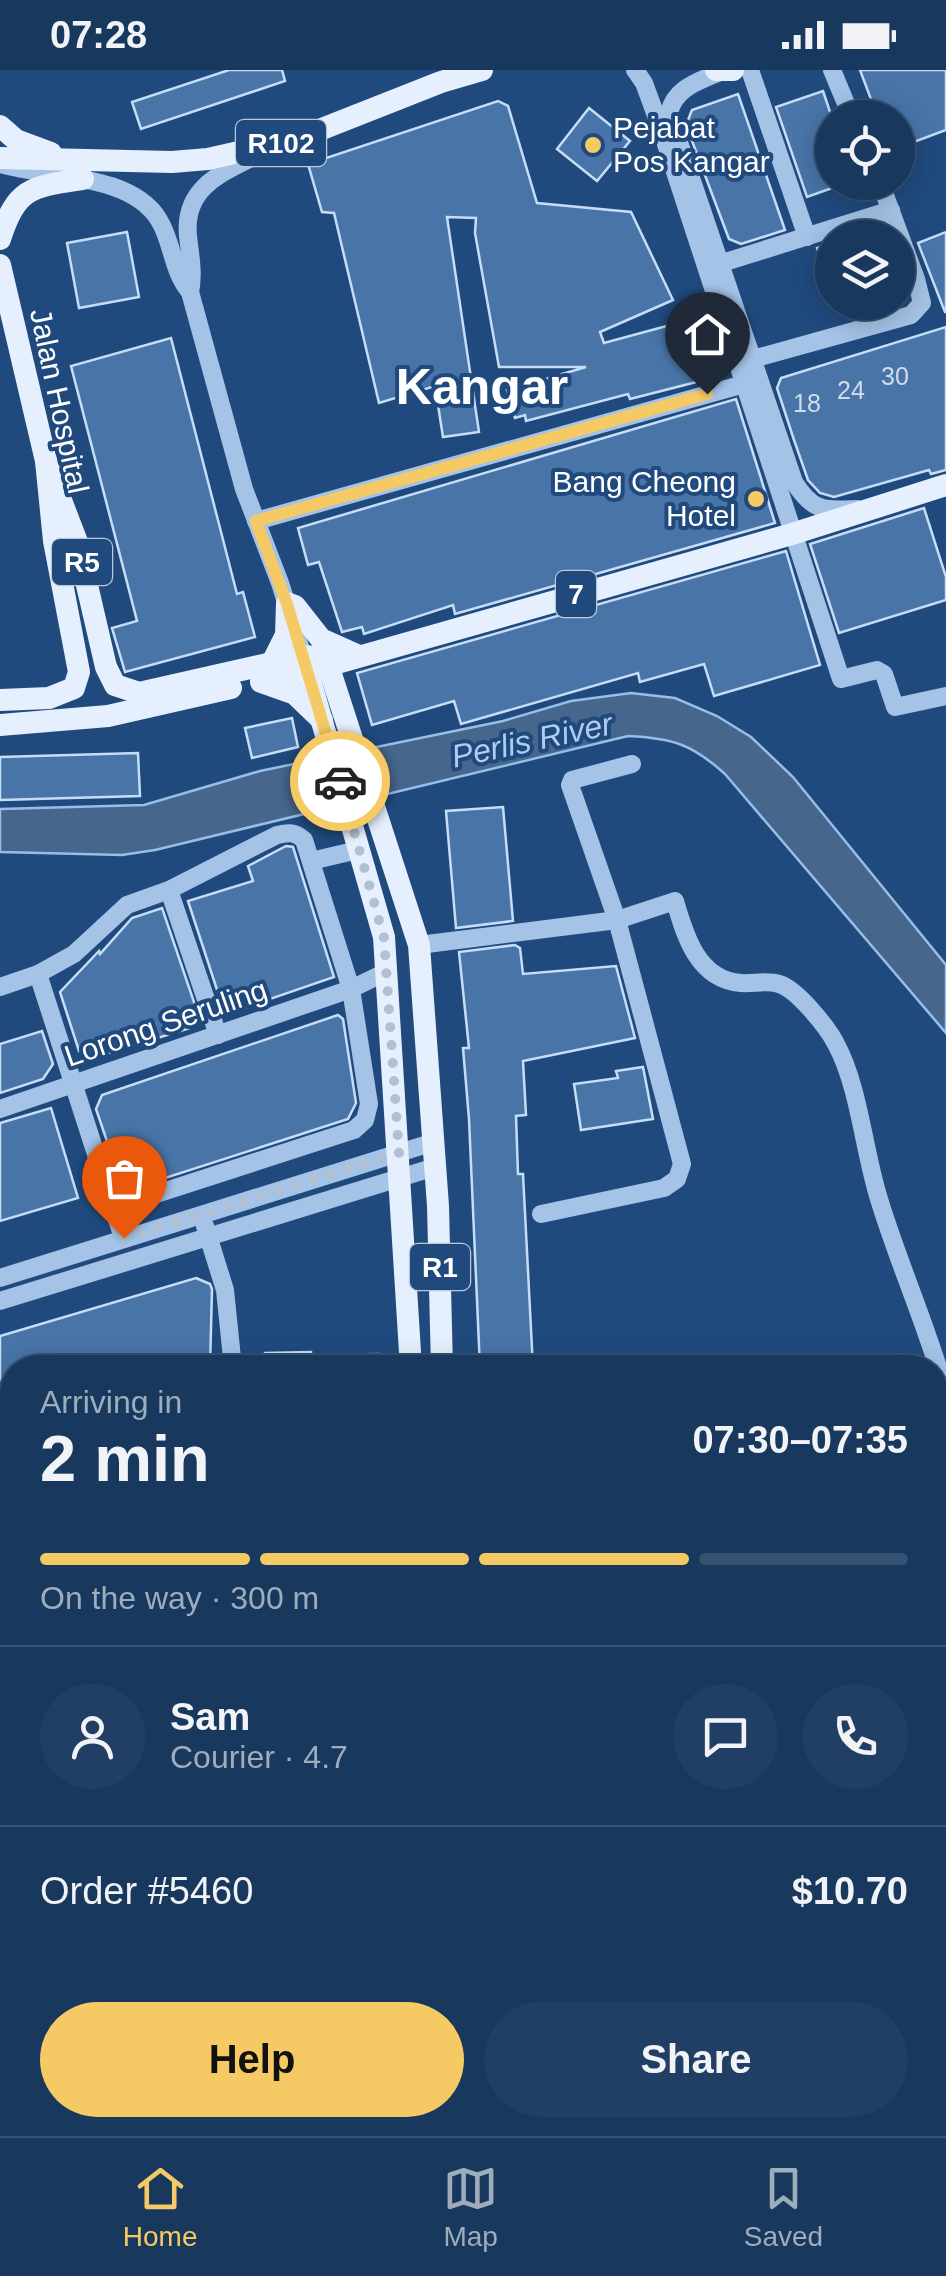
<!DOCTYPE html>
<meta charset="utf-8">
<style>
body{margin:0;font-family:Arial,sans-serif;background:#213f64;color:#f1f3f6;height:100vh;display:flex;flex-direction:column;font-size:38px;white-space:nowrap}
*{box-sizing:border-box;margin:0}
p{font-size:32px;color:#9facbc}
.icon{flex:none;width:55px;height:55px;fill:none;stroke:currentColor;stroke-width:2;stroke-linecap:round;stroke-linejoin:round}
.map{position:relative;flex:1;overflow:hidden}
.sheet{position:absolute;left:0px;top:1285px;width:948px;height:782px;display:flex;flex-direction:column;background:#18385e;border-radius:40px 40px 0 0;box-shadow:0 5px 25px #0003,0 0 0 2px #365273}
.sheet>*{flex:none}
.fabs{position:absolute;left:815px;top:30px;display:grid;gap:20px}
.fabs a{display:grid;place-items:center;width:100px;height:100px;border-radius:50%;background:#18385e;box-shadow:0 5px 25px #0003,0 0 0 2px #365273;font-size:50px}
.pin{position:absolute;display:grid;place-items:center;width:85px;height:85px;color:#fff;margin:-102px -42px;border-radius:50% 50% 50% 0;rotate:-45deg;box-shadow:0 0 10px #0007}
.pin .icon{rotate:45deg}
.courier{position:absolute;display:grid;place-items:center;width:100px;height:100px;margin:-50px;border:8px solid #f5ca64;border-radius:50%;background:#fff;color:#222;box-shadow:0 2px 12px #0007}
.summary em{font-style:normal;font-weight:700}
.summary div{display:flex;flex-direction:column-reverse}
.summary{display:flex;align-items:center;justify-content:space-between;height:170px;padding:0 40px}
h1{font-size:65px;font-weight:700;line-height:75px}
.bar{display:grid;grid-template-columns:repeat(4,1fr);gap:15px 10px;align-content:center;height:120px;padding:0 40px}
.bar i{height:12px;border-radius:8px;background:#365273}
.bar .active{background:#f5ca64}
.bar p{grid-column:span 4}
.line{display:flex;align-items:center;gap:25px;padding:0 40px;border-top:2px solid #365273}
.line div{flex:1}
.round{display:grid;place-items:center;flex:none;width:105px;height:105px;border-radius:52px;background:#213f64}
.cta{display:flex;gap:20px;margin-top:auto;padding:20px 40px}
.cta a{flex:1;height:115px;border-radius:60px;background:#f5ca64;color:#111;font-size:40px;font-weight:700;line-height:115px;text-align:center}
.cta a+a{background:#213f64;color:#f1f3f6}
.status{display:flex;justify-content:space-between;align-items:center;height:70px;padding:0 50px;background:#18385e;direction:ltr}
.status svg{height:28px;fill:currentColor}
.menu{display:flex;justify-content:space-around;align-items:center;height:140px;border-top:2px solid #365273;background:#18385e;font-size:28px;color:#9facbc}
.menu a{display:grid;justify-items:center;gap:5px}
.menu .active{color:#f5ca64}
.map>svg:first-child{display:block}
.water{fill:#46668c;stroke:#97bee9;stroke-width:2.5}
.building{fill:#4874a8;stroke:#c7ddf6;stroke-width:2.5}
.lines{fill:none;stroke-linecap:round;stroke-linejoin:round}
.minor{stroke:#a4c3e7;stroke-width:18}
.major{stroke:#e6effd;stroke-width:22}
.done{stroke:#b1c0d2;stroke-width:10;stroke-dasharray:0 18}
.route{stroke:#f5ca64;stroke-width:12}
.poi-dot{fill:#f5ca64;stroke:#204a7e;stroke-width:4}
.labels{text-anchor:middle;stroke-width:8;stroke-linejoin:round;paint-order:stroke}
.number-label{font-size:25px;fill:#d1dce9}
.shield{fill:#204a7e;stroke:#bcc9d8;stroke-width:2.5}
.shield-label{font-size:28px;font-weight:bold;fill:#fff}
.poi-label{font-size:30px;fill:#fff;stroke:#204a7e;text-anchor:start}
.street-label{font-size:30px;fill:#fff;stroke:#204a7e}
.water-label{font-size:32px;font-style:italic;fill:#afcdef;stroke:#204a7e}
.town-label{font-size:50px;font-weight:bold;fill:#fff;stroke:#204a7e}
</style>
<div class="status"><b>07:28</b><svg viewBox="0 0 49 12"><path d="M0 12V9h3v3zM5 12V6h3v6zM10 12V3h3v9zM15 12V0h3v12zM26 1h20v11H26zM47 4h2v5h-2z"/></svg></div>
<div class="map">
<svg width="946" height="2066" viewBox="0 0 946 2066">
<rect width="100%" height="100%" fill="#204a7e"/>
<path class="water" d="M 631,623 L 675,628 L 717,646 L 751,667 L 793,707 L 946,895 L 946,963 L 725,704 C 692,674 672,668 628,666 L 155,780 L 122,785 L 0,782 L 0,739 L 144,735 L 260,701 L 503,651 L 571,631 Z"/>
<g class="building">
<polygon points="229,0 282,0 285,11 141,59 132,32"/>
<polygon points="860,0 946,0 946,60 898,78 898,48 878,48"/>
<polygon points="823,21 832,48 832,118 807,127 776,37"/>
<polygon points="738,24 785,160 741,174 729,169 686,55 692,40"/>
<polygon points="498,31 508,36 537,133 631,142 673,230 600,262 604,273 696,248 712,308 630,329 628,324 526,351 525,345 515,348 507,320 586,297 499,297 475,163 476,148 447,147 479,362 443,367 435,316 379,333 334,143 322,142 308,94"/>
<polygon points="589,38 630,71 597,111 557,79"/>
<polygon points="127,162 139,227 79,238 67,173"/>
<polygon points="946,162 946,242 945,242 918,173"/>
<polygon points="832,173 832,216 830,216 817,178"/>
<polygon points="946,257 946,400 931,404 929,400 834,427 820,423 808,410 794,370 777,318 781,308"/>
<polygon points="171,268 237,524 243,522 255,567 125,602 112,558 137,551 71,296"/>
<polygon points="736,329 775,453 455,544 453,535 364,564 362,557 342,562 319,492 308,495 298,458"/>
<polygon points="924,438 946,507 946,530 839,563 810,474"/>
<polygon points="786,481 820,595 714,626 704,594 640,612 638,603 461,654 454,631 372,655 357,603"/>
<polygon points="292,648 298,677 252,688 245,658"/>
<polygon points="138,683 140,726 0,730 0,687"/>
<polygon points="503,737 513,851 456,858 446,741"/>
<polygon points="286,776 293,777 334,907 238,940 221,932 188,831 253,811 248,796"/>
<polygon points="162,838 196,938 190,958 93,988 79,981 60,922 99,881 100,884 132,848"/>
<polygon points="515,875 520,878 523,904 616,896 635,968 523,991 526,1045 516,1046 518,1104 523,1104 533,1298 480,1298 469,1049 463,978 469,978 459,882"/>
<polygon points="338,945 343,949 356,1033 348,1049 128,1120 123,1118 96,1039 102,1025"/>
<polygon points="42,961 53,994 43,1009 0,1023 0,974"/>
<polygon points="643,997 653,1049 581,1060 574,1014 618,1008 616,1001"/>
<polygon points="51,1038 78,1128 0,1151 0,1053"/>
<polygon points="196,1208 210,1214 212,1219 210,1298 12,1298 12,1397 9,1397 0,1367 0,1266"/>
<polygon points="311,1282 311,1285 379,1284 379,1298 265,1298 265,1283"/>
<polygon points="12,1417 12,1457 0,1462 0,1421"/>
</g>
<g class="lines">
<g class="minor">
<polyline points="635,0 644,13 662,62 841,609 877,600 884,604 895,637 946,626"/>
<polyline points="750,0 807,167"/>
<polyline points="832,0 852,48"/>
<path d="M 722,1 C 700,11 675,17 669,43 L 794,412 C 813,442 823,440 857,439"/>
<path d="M 0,94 C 47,108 131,103 159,150 C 173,173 172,201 190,222 L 244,419 L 280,513 L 303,586"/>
<polyline points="722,193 891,140"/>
<path d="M 190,222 C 194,203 190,185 188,166 C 183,115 225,102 263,82"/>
<polyline points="753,289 911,245 922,233 916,209 880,112"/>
<polyline points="256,451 744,314"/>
<polyline points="311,791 358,780"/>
<polyline points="169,820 218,965"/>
<path d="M 419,875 L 617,850 L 675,831 C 685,866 698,910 741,913 C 753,914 768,910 779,914 C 797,919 828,958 836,974 C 859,1016 864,1082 879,1129 C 899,1195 928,1258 946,1324"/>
<polyline points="38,904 123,1168"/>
<path d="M 0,917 L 38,904 L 74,884 L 127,835 L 169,820 L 277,765 C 289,762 295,762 304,770 L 351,919 L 369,1034 L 365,1050 L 354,1060 L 113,1138"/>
<polyline points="0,1039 351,919 388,901"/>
<polyline points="541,1144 664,1118 677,1109 682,1094 617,850 570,715 572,710 632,694"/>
<polyline points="205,1156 225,1220 233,1298"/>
<polyline points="0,1208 434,1072"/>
<polyline points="0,1231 435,1097"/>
<polyline points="935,1801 946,1717"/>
<polyline points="0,1831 12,1829"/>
<polyline points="935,1984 946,1984"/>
<polyline points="935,2016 946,2016"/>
</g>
<g class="major">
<polyline points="716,0 733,0"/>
<polyline points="0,56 16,70 51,83"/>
<polyline points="0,88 172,92 208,89 299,68 441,12 482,0"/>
<path d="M 0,169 C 17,117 31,117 83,109"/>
<polyline points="0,195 46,391 54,471 79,602 74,618 49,628 0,630"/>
<polyline points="46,391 77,472 106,597 115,615 139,623 303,586 318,587 328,595 419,875 438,1136 442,1298"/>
<polyline points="304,589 384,867 411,1298"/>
<polyline points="272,593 286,565 287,533 295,536 321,569 359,586"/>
<polyline points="267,609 309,601 792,464 946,415"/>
<polyline points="261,612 295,624 322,650"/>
<polyline points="0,655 108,646 231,618"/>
<polyline points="440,2055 440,2066"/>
<polyline points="473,2055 473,2066"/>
</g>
</g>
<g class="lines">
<polyline class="done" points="124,1168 399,1083 384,868 340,711"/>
<polyline class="route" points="340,711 287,534 256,451 707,324"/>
</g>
<g class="poi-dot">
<circle cx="593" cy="75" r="10"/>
<circle cx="756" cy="429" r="10"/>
</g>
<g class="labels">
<g class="number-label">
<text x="895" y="315">30</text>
<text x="851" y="329">24</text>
<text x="807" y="342">18</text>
</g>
<g class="shield">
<rect x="236" y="50" width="90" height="46" rx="8"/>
<rect x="52" y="469" width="60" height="46" rx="8"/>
<rect x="556" y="501" width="40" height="46" rx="8"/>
<rect x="410" y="1174" width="60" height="46" rx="8"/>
</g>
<g class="shield-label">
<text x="281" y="83">R102</text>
<text x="82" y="502">R5</text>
<text x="576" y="534">7</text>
<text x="440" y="1207">R1</text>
</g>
<g class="poi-label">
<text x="613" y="68">Pejabat<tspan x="613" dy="34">Pos Kangar</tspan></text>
<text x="736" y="422" text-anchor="end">Bang Cheong<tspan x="736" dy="34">Hotel</tspan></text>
</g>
<g class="street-label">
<text transform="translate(59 331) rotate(78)" y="10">Jalan Hospital</text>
<text transform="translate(166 953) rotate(-19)" y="10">Lorong Seruling</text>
</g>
<g class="water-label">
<text transform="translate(532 670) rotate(-12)" y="11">Perlis River</text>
</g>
<g class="town-label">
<text x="482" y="334">Kangar</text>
</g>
</g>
</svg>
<div class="fabs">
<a><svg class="icon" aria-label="locate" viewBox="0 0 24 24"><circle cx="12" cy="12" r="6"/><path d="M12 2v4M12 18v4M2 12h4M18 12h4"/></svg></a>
<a><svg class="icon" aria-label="layers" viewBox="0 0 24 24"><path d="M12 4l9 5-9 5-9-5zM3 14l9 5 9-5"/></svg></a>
</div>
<div class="pin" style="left:124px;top:1168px;background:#ea580c"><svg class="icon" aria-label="bag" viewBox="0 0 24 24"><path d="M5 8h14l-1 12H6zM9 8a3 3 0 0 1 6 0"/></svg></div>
<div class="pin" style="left:707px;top:324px;background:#1f2937"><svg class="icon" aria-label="home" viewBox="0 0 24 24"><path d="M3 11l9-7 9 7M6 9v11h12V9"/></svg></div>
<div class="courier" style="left:340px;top:711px"><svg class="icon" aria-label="car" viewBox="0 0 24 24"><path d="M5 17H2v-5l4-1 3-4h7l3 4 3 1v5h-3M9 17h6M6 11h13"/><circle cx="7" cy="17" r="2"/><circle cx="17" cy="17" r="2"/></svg></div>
<section class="sheet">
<div class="summary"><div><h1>2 min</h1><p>Arriving in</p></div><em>07:30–07:35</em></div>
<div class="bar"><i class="active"></i><i class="active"></i><i class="active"></i><i></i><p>On the way · 300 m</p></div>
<div class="line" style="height:180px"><a class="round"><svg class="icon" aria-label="person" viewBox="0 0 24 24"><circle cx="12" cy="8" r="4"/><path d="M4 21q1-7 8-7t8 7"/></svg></a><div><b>Sam</b><p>Courier · 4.7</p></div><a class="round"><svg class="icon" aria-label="chat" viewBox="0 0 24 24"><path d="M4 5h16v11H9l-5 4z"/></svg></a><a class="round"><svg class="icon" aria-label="phone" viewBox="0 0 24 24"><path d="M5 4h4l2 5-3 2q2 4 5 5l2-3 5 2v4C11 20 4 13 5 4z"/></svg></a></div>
<div class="line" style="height:130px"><div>Order #5460</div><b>$10.70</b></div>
<div class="cta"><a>Help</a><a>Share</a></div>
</section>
</div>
<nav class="menu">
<a class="active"><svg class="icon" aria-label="home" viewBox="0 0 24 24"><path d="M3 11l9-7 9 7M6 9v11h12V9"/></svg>Home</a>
<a><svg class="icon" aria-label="map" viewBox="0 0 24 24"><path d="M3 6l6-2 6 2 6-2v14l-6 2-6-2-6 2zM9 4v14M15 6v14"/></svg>Map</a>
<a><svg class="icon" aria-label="saved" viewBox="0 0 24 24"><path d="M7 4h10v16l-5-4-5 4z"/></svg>Saved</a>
</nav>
